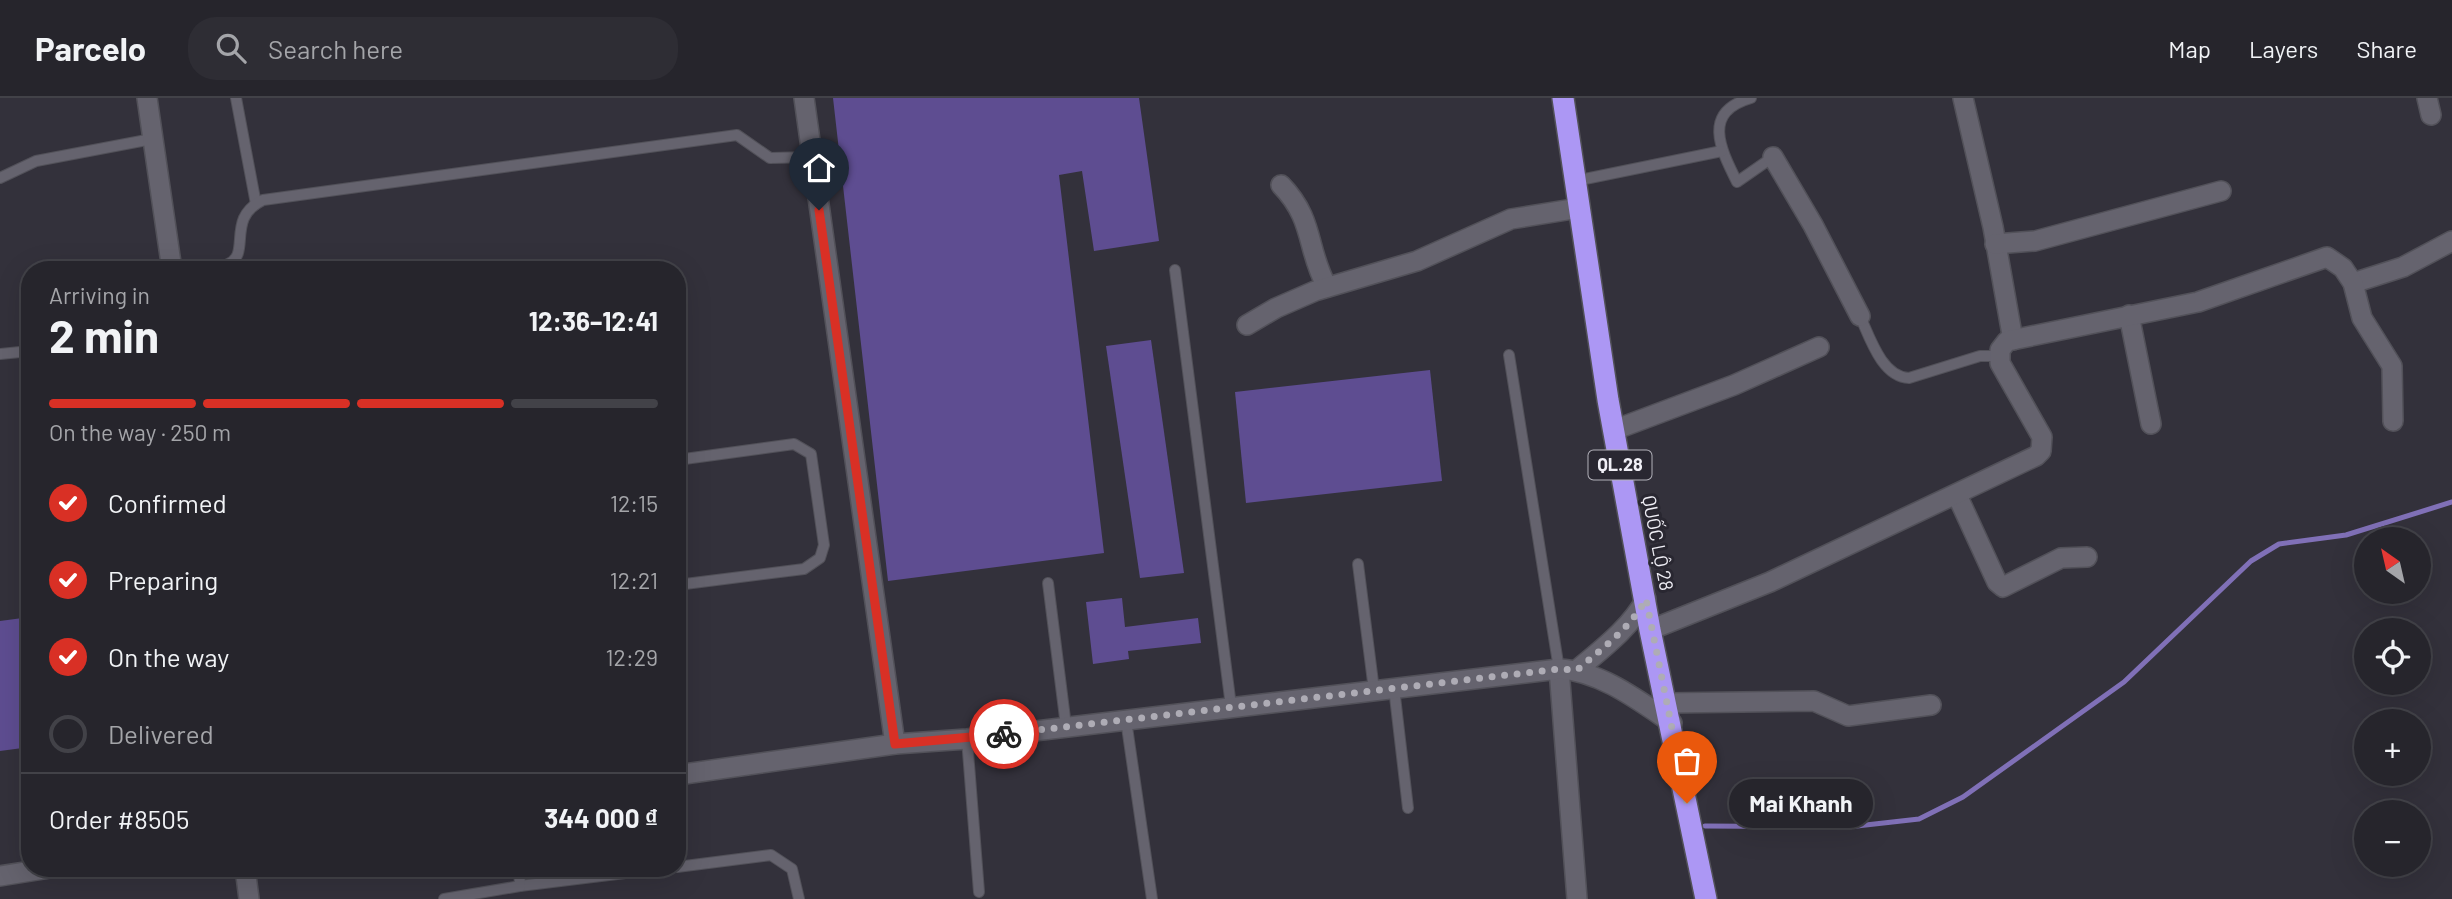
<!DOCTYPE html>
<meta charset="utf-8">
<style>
body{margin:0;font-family:Barlow,sans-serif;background:#2e2d34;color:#f1f3f6;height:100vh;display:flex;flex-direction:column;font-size:26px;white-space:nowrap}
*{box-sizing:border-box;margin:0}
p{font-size:23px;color:#a4a5a9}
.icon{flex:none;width:38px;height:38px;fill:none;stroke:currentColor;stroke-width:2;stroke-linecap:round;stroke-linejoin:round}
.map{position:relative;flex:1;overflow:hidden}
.sheet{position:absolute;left:21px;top:163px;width:665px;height:616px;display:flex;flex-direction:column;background:#26252c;border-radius:28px;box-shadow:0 7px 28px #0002,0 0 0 2px #424248}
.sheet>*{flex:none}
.needle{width:46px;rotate:326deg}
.fabs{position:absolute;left:2354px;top:429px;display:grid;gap:14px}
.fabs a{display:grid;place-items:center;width:77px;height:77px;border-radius:50%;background:#26252c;box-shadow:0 7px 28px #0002,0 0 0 2px #424248;font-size:35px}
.pin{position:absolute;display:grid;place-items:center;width:60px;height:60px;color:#fff;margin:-72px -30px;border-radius:50% 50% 50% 0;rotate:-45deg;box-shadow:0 0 7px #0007}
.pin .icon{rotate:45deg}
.courier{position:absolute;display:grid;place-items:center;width:70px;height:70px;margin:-35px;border:5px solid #d93025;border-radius:50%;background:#fff;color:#222;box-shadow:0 2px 9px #0007}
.bubble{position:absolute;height:49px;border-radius:24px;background:#26252c;box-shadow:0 7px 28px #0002,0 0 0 2px #424248;font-size:23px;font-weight:700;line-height:49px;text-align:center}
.overview em{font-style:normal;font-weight:700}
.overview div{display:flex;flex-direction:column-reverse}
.overview{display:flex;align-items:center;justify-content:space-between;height:119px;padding:0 28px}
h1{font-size:46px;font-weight:700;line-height:52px}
.bar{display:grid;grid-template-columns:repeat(4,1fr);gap:10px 7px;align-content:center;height:84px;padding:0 28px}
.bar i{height:9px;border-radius:5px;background:#424248}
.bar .current{background:#d93025}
.bar p{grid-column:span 4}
.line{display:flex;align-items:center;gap:18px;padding:0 28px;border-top:2px solid #424248}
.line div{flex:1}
ol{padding:0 28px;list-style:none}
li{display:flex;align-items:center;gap:21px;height:77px}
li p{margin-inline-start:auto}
li .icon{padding:7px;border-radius:50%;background:#d93025;color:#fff;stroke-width:4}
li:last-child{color:#a4a5a9}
li i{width:38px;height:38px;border:4px solid #424248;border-radius:50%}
header{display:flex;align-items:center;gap:42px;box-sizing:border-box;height:98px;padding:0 35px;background:#26252c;border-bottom:2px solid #424248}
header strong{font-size:33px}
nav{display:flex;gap:38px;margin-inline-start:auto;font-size:24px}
.search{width:490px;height:63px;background:#2e2d34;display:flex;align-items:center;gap:18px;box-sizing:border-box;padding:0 24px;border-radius:28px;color:#a4a5a9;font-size:26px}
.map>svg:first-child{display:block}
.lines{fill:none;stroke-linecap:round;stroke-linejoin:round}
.stream{stroke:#8070b7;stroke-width:5}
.building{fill:#5e4d91}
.lane-casing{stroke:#525159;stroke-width:12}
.street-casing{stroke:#525159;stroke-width:22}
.highway-casing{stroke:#525159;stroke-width:24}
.lane{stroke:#65636e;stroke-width:10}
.street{stroke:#65636e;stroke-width:19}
.highway{stroke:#ac97f4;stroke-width:21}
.done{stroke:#aeacb5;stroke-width:7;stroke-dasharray:0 12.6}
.route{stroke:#d93025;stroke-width:9}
.labels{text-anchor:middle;stroke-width:6;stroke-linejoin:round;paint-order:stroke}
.shield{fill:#292731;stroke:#b4b3bb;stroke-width:2}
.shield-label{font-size:18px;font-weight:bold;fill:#f0eff6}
.street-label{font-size:19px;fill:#f0eff6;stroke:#292731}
</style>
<header>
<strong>Parcelo</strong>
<div class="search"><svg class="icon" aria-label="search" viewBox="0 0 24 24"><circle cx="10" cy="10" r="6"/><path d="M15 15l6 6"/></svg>Search here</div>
<nav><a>Map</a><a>Layers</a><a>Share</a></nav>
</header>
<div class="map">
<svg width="2452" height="801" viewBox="0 0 2452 801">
<rect width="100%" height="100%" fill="#33313b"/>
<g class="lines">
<polyline class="stream" points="1705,728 1848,729 1919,721 1963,699 2124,584 2251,463 2279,446 2346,437 2452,404"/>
</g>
<g class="building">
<polygon points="833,0 1139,0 1159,143 1094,153 1082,73 1059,77 1104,455 888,483"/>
<polygon points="1151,242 1184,475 1140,480 1106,248"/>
<polygon points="1430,272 1442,383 1246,405 1235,294"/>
<polygon points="1122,500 1125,529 1198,520 1201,545 1128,553 1129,561 1093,566 1086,504"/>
<polygon points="30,519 30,649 0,653 0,523"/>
</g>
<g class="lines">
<defs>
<g id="lane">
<polyline points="236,0 256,106"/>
<path d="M 1751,0 C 1702,14 1720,50 1737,84 L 1773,59"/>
<polyline points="0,80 36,63 152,41"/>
<polyline points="1575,83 1722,53"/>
<path d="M 172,169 C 187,168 214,173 228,166 C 252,156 225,120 263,102 L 737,37 L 770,60 L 812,59"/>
<polyline points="1175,172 1231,608"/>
<path d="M 1860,218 C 1870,240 1882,279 1909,280 L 1980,258 L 1998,258"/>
<polyline points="0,256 30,253"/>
<polyline points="1509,257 1559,571"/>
<polyline points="677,362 794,346 811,356 824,447 820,460 804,471 677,487"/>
<polyline points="1358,466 1374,592"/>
<polyline points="1048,485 1066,628"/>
<polyline points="1394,590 1408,710"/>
<polyline points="1126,622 1152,801"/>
<polyline points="967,641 979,794"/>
<polyline points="677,769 771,757 792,771 799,801"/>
<polyline points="520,788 666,770"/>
<polyline points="444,801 520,788 519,770"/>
</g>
<g id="street">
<polyline points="147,0 172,172"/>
<polyline points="804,0 895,646"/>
<polyline points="1963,0 1993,129 2013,242"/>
<polyline points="2427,0 2431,17"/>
<polyline points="1773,59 1813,127 1860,218"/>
<path d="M 1281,87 C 1315,122 1306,151 1327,189"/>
<polyline points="1995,146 2035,143 2221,93"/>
<polyline points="2353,185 2403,169 2452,143"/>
<polyline points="2129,217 2151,326"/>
<polyline points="1247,227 1276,210 1315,193 1417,163 1511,121 1579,110"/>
<polyline points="1614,332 1734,287 1819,249"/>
<polyline points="1957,397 1997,484 2003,489 2061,460 2087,459"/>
<polyline points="1650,532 1770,484 2036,358 2041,353 2042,339 2000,265 2000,252 2007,243 2198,204 2327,159 2343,170 2353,185 2362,220 2392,268 2393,323"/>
<polyline points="1559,571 1577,801"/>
<path d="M 1577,572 C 1603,550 1630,530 1646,501"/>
<polyline points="1667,605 1814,603 1848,618 1931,607"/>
<path d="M 677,677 L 895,646 L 967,641 L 1559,571 C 1600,573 1638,602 1672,625"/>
<polyline points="245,770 249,801"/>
<polyline points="0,778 50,770"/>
</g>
<polyline id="highway" points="1563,0 1608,302 1650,532 1706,801"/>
</defs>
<use href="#lane" class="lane-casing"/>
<use href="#street" class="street-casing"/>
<use href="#highway" class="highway-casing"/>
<use href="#lane" class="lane"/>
<use href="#street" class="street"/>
<use href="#highway" class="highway"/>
</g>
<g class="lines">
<path class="done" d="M 1004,636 L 1559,571 L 1577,572 C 1603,550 1630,530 1646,501 L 1687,705"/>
<polyline class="route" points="819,112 895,646 1004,636"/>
</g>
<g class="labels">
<rect class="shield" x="1588.5" y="352.5" width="63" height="29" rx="5"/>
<g class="shield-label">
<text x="1620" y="373">QL.28</text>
</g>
<g class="street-label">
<text transform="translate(1658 445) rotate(79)" y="7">QUỐC LỘ 28</text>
</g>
</g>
</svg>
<div class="fabs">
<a><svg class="needle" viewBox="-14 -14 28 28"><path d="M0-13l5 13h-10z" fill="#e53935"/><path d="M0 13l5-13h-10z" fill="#a4a5a9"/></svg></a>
<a><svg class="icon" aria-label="locate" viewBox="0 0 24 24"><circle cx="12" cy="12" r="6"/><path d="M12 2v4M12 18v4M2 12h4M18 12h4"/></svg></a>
<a>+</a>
<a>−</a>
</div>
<div class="pin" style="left:1687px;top:705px;background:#ea580c"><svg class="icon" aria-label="bag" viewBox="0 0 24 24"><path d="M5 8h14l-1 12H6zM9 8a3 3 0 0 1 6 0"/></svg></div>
<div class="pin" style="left:819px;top:112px;background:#1f2937"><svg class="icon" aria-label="home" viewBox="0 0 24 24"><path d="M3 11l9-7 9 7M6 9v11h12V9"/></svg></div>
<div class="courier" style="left:1004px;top:636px"><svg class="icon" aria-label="bike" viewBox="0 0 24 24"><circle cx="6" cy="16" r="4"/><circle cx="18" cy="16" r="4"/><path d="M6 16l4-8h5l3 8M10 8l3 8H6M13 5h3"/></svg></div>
<div class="bubble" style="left:1729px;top:681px;width:144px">Mai Khanh</div>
<section class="sheet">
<div class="overview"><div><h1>2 min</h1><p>Arriving in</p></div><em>12:36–12:41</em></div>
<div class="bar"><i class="current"></i><i class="current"></i><i class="current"></i><i></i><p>On the way · 250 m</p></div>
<ol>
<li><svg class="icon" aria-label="check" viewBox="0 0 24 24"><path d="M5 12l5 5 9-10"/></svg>Confirmed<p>12:15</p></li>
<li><svg class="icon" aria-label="check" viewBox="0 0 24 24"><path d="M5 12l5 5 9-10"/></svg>Preparing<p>12:21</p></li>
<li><svg class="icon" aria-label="check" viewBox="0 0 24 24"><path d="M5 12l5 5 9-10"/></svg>On the way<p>12:29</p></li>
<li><i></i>Delivered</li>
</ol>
<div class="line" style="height:91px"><div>Order #8505</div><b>344 000 ₫</b></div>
</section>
</div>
